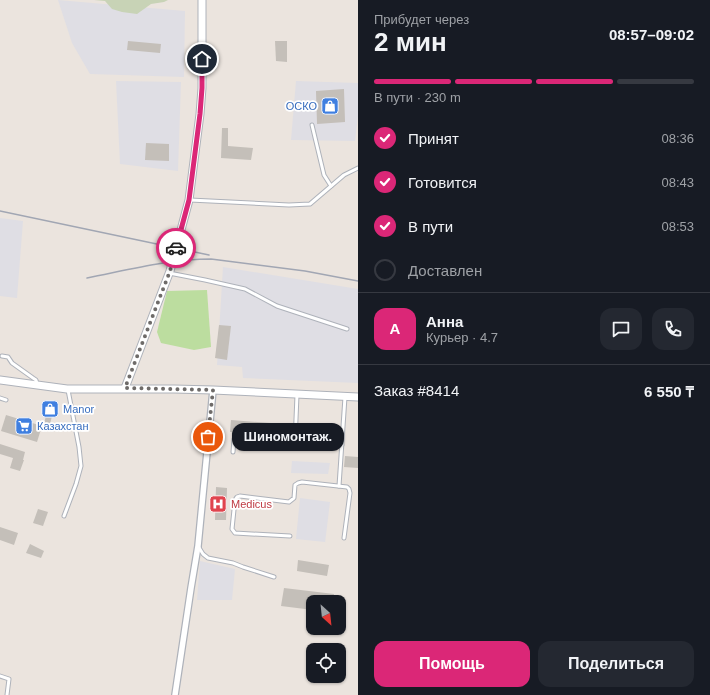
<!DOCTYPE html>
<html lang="ru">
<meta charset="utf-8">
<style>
body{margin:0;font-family:Arial,sans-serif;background:#242831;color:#f1f3f6;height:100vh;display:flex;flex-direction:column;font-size:15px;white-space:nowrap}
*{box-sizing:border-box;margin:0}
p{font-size:13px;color:#9ea1a6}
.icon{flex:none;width:22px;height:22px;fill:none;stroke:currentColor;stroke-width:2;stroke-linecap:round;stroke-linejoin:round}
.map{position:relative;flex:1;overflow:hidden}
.details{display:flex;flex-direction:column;background:#171b24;width:352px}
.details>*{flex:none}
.needle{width:26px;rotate:153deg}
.fabs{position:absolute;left:306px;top:595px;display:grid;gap:8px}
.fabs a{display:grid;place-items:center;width:40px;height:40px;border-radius:8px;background:#171b24;box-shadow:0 1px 3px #0004;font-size:20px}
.pin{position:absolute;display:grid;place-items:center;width:34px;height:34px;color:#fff;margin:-17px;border:2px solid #fff;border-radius:50%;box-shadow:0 1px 4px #0007}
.courier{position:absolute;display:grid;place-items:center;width:40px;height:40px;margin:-20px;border:3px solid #db2777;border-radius:50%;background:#fff;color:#222;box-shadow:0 1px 5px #0007}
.bubble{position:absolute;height:28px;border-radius:12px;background:#171b24;box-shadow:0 1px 3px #0004;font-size:13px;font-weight:800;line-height:28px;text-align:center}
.headline em{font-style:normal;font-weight:800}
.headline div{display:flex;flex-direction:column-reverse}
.headline{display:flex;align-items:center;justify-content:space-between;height:68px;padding:0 16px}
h1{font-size:26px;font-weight:800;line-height:30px}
.bar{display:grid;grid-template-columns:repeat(4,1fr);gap:6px 4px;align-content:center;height:48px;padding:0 16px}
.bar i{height:5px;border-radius:3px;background:#363941}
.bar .current{background:#db2777}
.bar p{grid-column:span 4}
.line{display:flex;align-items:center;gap:10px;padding:0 16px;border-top:1px solid #363941}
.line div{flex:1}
.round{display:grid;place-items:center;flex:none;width:42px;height:42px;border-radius:12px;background:#242831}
ol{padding:0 16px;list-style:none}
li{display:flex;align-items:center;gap:12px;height:44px}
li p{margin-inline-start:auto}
li .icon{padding:4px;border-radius:50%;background:#db2777;color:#fff;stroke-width:4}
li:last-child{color:#9ea1a6}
li i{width:22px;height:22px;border:2px solid #363941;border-radius:50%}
.cta{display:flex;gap:8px;margin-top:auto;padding:8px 16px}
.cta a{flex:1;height:46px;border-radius:12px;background:#db2777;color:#fff;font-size:16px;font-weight:800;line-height:46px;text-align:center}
.cta a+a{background:#242831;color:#f1f3f6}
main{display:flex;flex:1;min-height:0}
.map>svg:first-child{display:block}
.industrial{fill:#dfdee4}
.green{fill:#bcdd9f}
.cemetery{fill:#c8d3b6}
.building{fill:#c4bfb9}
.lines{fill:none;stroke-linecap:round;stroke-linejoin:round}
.service-casing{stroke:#aeb2ba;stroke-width:5}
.minor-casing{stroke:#aeb2ba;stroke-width:8}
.tertiary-casing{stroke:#aeb2ba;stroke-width:9}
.service{stroke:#fff;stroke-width:3}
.minor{stroke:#fff;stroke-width:5.5}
.tertiary{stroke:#fff;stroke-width:7}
.rail{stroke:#a1a6b3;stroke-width:1.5}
.done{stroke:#6e6b69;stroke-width:4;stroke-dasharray:0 7.2}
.route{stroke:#db2777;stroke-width:5}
.labels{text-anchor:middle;stroke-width:3.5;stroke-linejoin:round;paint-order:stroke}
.shop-label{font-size:11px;fill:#366cbe;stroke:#fff;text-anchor:start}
.health-label{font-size:11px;fill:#be3a42;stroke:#fff;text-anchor:start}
</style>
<main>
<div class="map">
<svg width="358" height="695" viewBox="0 0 358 695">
<rect width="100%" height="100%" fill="#ebe4de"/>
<g class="industrial">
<polygon points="58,0 185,11 184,77 90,74 72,43"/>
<polygon points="116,81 181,82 178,171 120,164"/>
<polygon points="296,81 358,83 358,116 355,141 291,140"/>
<polygon points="0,218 23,221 17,298 0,296"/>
<polygon points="223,267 358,289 358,383 243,378 242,367 217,365"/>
<polygon points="292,461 330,463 328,474 291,473"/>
<polygon points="300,498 330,502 325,543 325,542 296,539"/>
<polygon points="200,561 235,569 232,600 197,600"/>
</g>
<polygon class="green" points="207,290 211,347 194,350 161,343 157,332 167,291"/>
<polygon class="cemetery" points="94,0 168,0 164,2 151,4 137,14 122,12 112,9 105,1"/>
<g class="building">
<polygon points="128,41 161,44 160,53 127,50"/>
<polygon points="275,41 287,41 287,62 276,61"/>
<polygon points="344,89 345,122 317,124 316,91"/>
<polygon points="222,128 228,128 228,146 253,148 251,160 221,158"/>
<polygon points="146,143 169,144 169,161 145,160"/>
<polygon points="219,325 231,326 227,360 215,358"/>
<polygon points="50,402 55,404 50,424 44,423"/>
<polygon points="6,415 42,426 37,442 1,431"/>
<polygon points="231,420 271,423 270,434 230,432"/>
<polygon points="306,424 340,426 339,437 305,435"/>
<polygon points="0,444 25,452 23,460 24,460 20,471 10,468 13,458 0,454"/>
<polygon points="345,456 358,457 358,468 344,467"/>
<polygon points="216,487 227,488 226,520 215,520"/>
<polygon points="38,509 48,512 43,526 33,523"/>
<polygon points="0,527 18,533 14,545 0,540"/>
<polygon points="30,544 44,551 41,558 26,553"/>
<polygon points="298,560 329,565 327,576 297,571"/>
<polygon points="284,588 334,594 333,602 313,602 313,610 281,606"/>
</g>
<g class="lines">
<defs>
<g id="service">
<polyline points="312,125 324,175 331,186"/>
<polyline points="190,200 289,205 310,204 344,175 358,168"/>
<polyline points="169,273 205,280 245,289 277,306 347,329"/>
<polyline points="2,356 8,357 12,363 33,378 36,380 37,384"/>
<polyline points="0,398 6,400"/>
<polyline points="295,443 297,395"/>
<polyline points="233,452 234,439 342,445"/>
<polyline points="339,486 345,397"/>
<polyline points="64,516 76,484 81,466 79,447 68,390"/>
<polyline points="290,536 235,533 232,529 235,500 237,497 240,496 289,502 294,498 295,485 298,483 302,482 347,487 349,489 350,493 344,538"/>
<polyline points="198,546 203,554 208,558 233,563 243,567 274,577"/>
<polyline points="0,676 9,679 7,695"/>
</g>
<polyline id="minor" points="175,695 191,588 198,546 213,390"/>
<g id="tertiary">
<polyline points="0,380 67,389 174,389 213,390 358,397"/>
<polyline points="125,388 170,271 189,200 200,114 202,88 202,0"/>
</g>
</defs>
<use href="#service" class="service-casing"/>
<use href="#minor" class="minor-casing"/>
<use href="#tertiary" class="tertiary-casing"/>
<use href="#service" class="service"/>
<use href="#minor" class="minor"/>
<use href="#tertiary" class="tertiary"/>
<g class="rail">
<polyline points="0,211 209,255"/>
<path d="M 87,278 C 128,270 170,259 211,259 L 305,271 L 358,281"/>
</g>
</g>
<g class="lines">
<polyline class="done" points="176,248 170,271 125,388 213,390 208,437"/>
<polyline class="route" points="176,248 189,200 200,114 202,88 202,59"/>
</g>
<defs>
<symbol id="shop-square" viewBox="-11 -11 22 22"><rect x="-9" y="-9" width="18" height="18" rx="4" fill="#3f7fe0" stroke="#fff"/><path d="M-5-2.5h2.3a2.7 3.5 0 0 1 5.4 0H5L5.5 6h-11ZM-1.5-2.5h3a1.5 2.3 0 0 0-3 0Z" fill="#fff"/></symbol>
<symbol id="supermarket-square" viewBox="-11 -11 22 22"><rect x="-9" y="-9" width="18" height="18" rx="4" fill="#3f7fe0" stroke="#fff"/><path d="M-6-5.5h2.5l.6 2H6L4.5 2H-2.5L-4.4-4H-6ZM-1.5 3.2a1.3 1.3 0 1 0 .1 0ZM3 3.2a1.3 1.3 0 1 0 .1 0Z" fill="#fff"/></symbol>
<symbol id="hospital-square" viewBox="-11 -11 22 22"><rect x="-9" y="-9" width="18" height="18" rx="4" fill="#e0444e" stroke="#fff"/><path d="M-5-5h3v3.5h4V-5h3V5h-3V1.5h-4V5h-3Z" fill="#fff"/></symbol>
</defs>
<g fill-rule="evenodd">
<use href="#shop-square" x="320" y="96" width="20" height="20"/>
<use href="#shop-square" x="40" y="399" width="20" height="20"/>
<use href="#supermarket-square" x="14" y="416" width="20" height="20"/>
<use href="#hospital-square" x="208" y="494" width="20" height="20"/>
</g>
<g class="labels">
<g class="shop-label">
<text x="317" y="110" text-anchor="end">ОСКО</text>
<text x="63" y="413">Manor</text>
<text x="37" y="430">Казахстан</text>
</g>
<g class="health-label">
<text x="231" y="508">Medicus</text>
</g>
</g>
</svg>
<div class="fabs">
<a><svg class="needle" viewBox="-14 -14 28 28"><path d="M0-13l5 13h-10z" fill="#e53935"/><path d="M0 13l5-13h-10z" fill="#9ea1a6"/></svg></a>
<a><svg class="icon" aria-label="locate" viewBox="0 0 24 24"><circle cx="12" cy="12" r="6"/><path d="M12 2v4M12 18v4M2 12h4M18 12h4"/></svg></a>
</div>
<div class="pin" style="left:208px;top:437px;background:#ea580c"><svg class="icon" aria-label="bag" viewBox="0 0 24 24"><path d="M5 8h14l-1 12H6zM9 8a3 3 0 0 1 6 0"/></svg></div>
<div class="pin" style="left:202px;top:59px;background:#1f2937"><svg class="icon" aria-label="home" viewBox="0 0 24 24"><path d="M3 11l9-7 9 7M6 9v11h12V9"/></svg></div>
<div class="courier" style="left:176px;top:248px"><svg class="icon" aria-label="car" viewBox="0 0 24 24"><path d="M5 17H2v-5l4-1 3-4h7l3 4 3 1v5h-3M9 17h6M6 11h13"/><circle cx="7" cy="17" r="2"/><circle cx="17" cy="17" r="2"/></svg></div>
<div class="bubble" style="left:232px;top:423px;width:112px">Шиномонтаж.</div>
</div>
<section class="details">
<div class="headline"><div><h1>2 мин</h1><p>Прибудет через</p></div><em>08:57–09:02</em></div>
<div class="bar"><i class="current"></i><i class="current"></i><i class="current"></i><i></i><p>В пути · 230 m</p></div>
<ol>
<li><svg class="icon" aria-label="check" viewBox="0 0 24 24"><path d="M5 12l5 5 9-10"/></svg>Принят<p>08:36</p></li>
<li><svg class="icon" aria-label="check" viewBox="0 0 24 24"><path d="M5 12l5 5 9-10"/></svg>Готовится<p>08:43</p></li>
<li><svg class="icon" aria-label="check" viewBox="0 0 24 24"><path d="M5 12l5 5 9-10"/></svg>В пути<p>08:53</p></li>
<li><i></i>Доставлен</li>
</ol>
<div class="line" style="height:72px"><b class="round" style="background:#db2777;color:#fff">А</b><div><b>Анна</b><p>Курьер · 4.7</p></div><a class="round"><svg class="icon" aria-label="chat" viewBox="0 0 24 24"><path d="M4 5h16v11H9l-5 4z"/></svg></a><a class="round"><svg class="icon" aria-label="phone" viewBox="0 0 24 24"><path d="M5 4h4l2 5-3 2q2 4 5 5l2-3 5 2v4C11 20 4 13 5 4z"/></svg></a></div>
<div class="line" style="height:52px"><div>Заказ #8414</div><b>6 550 ₸</b></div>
<div class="cta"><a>Помощь</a><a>Поделиться</a></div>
</section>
</main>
